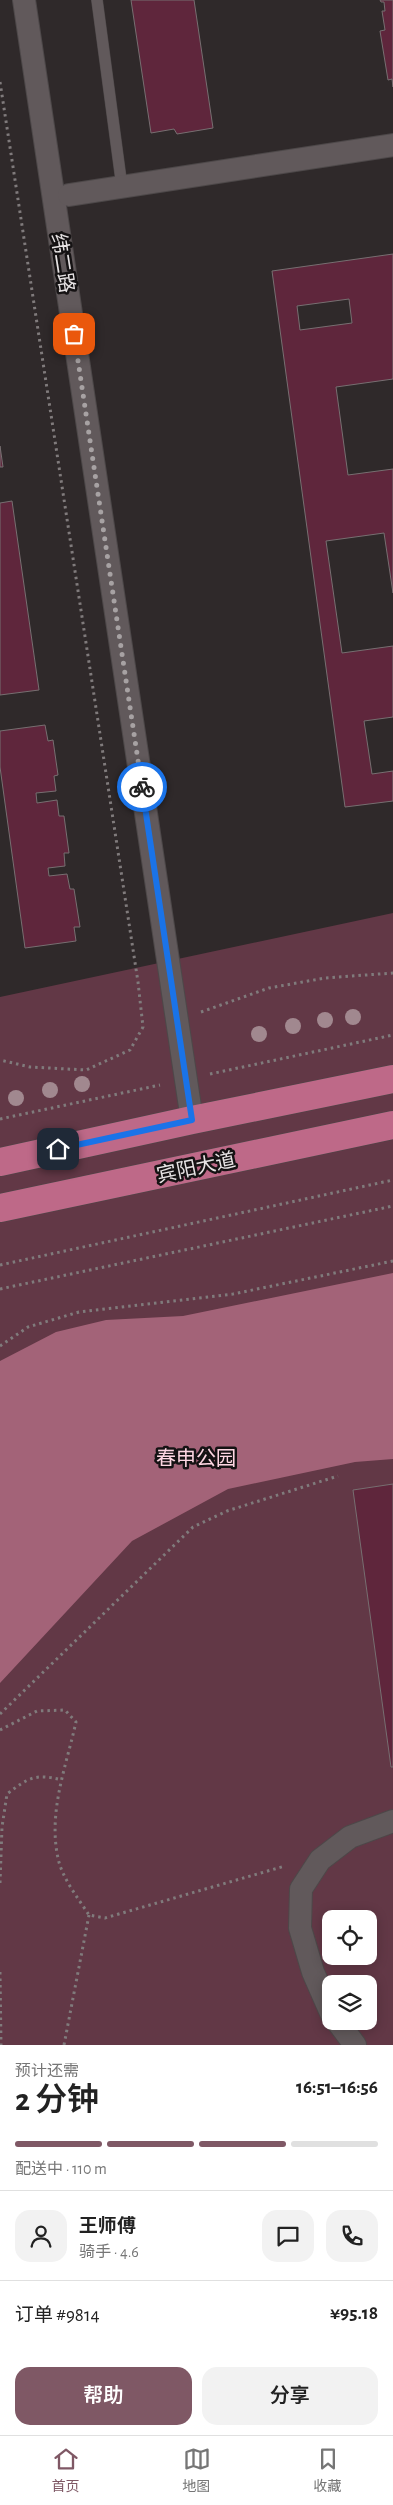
<!DOCTYPE html>
<html lang="zh">
<meta charset="utf-8">
<style>
body{margin:0;font-family:"Alegreya Sans","Noto Sans SC",sans-serif;background:#f2f2f2;color:#222;height:100vh;display:flex;flex-direction:column;font-size:19px;white-space:nowrap}
*{box-sizing:border-box;margin:0}
p{font-size:16px;color:#767676}
.icon{flex:none;width:28px;height:28px;fill:none;stroke:currentColor;stroke-width:2;stroke-linecap:round;stroke-linejoin:round}
.map{position:relative;height:2045px;overflow:hidden}
.sheet{display:flex;flex-direction:column;background:#fff;flex:1}
.sheet>*{flex:none}
.tools{position:absolute;left:322px;top:1910px;display:grid;gap:10px}
.tools a{display:grid;place-items:center;width:55px;height:55px;border-radius:10px;background:#fff;box-shadow:0 2px 12px #0003;font-size:25px}
.pin{position:absolute;display:grid;place-items:center;width:42px;height:42px;color:#fff;margin:-21px;border-radius:10px;box-shadow:0 2px 8px #0006}
.courier{position:absolute;display:grid;place-items:center;width:50px;height:50px;margin:-25px;border:4px solid #1a73e8;border-radius:50%;background:#fff;color:#222;box-shadow:0 1px 6px #0007}
.summary em{font-style:normal;font-weight:600}
.summary div{display:flex;flex-direction:column-reverse}
.summary{display:flex;align-items:center;justify-content:space-between;height:85px;padding:0 15px}
h1{font-size:32px;font-weight:600;line-height:38px}
.bar{display:grid;grid-template-columns:repeat(4,1fr);gap:8px 5px;align-content:center;height:60px;padding:0 15px}
.bar i{height:6px;border-radius:4px;background:#e0e0e0}
.bar .active{background:#7f5865}
.bar p{grid-column:span 4}
.line{display:flex;align-items:center;gap:12px;padding:0 15px;border-top:1px solid #e0e0e0}
.line div{flex:1}
.round{display:grid;place-items:center;flex:none;width:52px;height:52px;border-radius:15px;background:#f2f2f2}
.action{display:flex;gap:10px;margin-top:auto;padding:10px 15px}
.action a{flex:1;height:58px;border-radius:15px;background:#7f5865;color:#fff;font-size:20px;font-weight:600;line-height:58px;text-align:center}
.action a+a{background:#f2f2f2;color:#222}
.tab-bar{display:flex;justify-content:space-around;align-items:center;height:70px;border-top:1px solid #e0e0e0;background:#fff;font-size:14px;color:#767676}
.tab-bar a{display:grid;justify-items:center;gap:2px}
.tab-bar .active{color:#7f5865}
.map>svg:first-child{display:block}
.green{fill:#623846;fill-rule:evenodd}
.water{fill:#a36378}
.building{fill:#5f263c;stroke:#776f71;fill-rule:evenodd}
.lines{fill:none;stroke-linecap:round;stroke-linejoin:round}
.service-casing{stroke:#4d4849;stroke-width:12}
.minor-casing{stroke:#4d4849;stroke-width:24}
.trunk-casing{stroke:#4d4849;stroke-width:29}
.path{stroke:#807b7c;stroke-width:3;stroke-dasharray:2.5 4;stroke-linecap:butt}
.service{stroke:#61595b;stroke-width:11}
.minor{stroke:#61595b;stroke-width:22}
.trunk{stroke:#be6988;stroke-width:28}
.tree{fill:#a1888f}
.done{stroke:#a7a2a3;stroke-width:5;stroke-dasharray:0 9}
.route{stroke:#1a73e8;stroke-width:6}
.labels{text-anchor:middle;stroke-width:5;stroke-linejoin:round;paint-order:stroke}
.street-label{font-size:20px;fill:#e7e3e4;stroke:#151213}
.park-label{font-size:20px;fill:#fed6e2;stroke:#151213}
</style>
<div class="map">
<svg width="393" height="2045" viewBox="0 0 393 2045">
<rect width="100%" height="100%" fill="#2f292a"/>
<path class="green" d="M 393,913 L 393,2045 L 0,2045 L 0,997 ZM 331,1919 L 369,1919 L 369,1956 L 331,1956 ZM 331,1984 L 369,1984 L 369,2021 L 331,2021 Z"/>
<polygon class="water" points="393,1273 393,1459 355,1462 228,1489 132,1541 0,1683 0,1361 56,1332 106,1320 183,1316"/>
<g class="building">
<polygon points="131,0 194,0 213,128 177,134 174,129 151,133"/>
<polygon points="380,0 393,0 393,87 392,79 388,80 380,31 385,30 382,11 385,11 384,2 381,2"/>
<path d="M 393,254 L 393,379 L 336,387 L 348,475 L 393,469 L 393,593 L 384,533 L 326,541 L 342,653 L 393,646 L 393,717 L 364,721 L 372,774 L 393,771 L 393,801 L 345,807 L 272,271 ZM 349,299 L 352,323 L 300,330 L 297,306 Z"/>
<polygon points="0,446 3,467 0,467"/>
<polygon points="12,501 39,690 0,695 0,503"/>
<polygon points="45,725 48,741 53,740 58,775 54,776 56,791 36,793 37,803 57,800 59,816 64,816 69,853 64,853 65,866 48,868 49,876 67,874 70,889 74,889 80,927 74,927 76,941 25,948 0,767 0,731"/>
<polygon points="393,1484 393,1767 391,1767 353,1490"/>
</g>
<g class="lines">
<defs>
<polyline id="service" points="97,0 122,187"/>
<g id="minor">
<polyline points="24,0 192,1120"/>
<polyline points="69,195 393,145"/>
<polyline points="331,2013 313,1972 300,1928 301,1889 320,1860 350,1837 393,1821"/>
<polyline points="337,2021 355,2045"/>
</g>
<g id="trunk">
<polyline points="0,1162 192,1120 393,1079"/>
<polyline points="0,1208 393,1125"/>
</g>
</defs>
<use href="#service" class="service-casing"/>
<use href="#minor" class="minor-casing"/>
<use href="#trunk" class="trunk-casing"/>
<g class="path">
<polyline points="0,82 138,982 143,1027 130,1050 86,1070 30,1067 0,1060"/>
<polyline points="201,1012 269,988 325,978 393,973"/>
<polyline points="210,1074 393,1035"/>
<polyline points="0,1119 160,1085"/>
<polyline points="0,1265 393,1180"/>
<polyline points="0,1289 393,1206"/>
<polyline points="0,1346 28,1327 79,1312 233,1294 393,1261"/>
<polyline points="0,1714 193,1527 227,1511 338,1476"/>
<path d="M 0,1730 L 37,1711 L 65,1710 L 76,1722 C 66,1767 48,1812 58,1858 C 62,1878 78,1898 89,1915 L 105,1918 L 285,1866"/>
<path d="M 0,1883 L 2,1827 L 7,1794 C 28,1778 35,1773 62,1780"/>
<polyline points="0,1972 1,2045"/>
<polyline points="64,2045 89,1915"/>
</g>
<use href="#service" class="service"/>
<use href="#minor" class="minor"/>
<use href="#trunk" class="trunk"/>
</g>
<g class="tree">
<circle cx="353" cy="1017" r="8"/>
<circle cx="325" cy="1020" r="8"/>
<circle cx="293" cy="1026" r="8"/>
<circle cx="259" cy="1034" r="8"/>
<circle cx="82" cy="1084" r="8"/>
<circle cx="50" cy="1090" r="8"/>
<circle cx="16" cy="1098" r="8"/>
</g>
<g class="lines">
<polyline class="done" points="74,334 142,787"/>
<polyline class="route" points="58,1149 192,1120 142,787"/>
</g>
<g class="labels">
<g class="street-label">
<text transform="translate(63 263) rotate(81)" y="7">纬二路</text>
<text transform="translate(196 1167) rotate(-12)" y="7">宾阳大道</text>
</g>
<g class="park-label">
<text x="196" y="1465">春申公园</text>
</g>
</g>
</svg>
<div class="tools">
<a><svg class="icon" aria-label="locate" viewBox="0 0 24 24"><circle cx="12" cy="12" r="6"/><path d="M12 2v4M12 18v4M2 12h4M18 12h4"/></svg></a>
<a><svg class="icon" aria-label="layers" viewBox="0 0 24 24"><path d="M12 4l9 5-9 5-9-5zM3 14l9 5 9-5"/></svg></a>
</div>
<div class="pin" style="left:74px;top:334px;background:#ea580c"><svg class="icon" aria-label="bag" viewBox="0 0 24 24"><path d="M5 8h14l-1 12H6zM9 8a3 3 0 0 1 6 0"/></svg></div>
<div class="pin" style="left:58px;top:1149px;background:#1f2937"><svg class="icon" aria-label="home" viewBox="0 0 24 24"><path d="M3 11l9-7 9 7M6 9v11h12V9"/></svg></div>
<div class="courier" style="left:142px;top:787px"><svg class="icon" aria-label="bike" viewBox="0 0 24 24"><circle cx="6" cy="16" r="4"/><circle cx="18" cy="16" r="4"/><path d="M6 16l4-8h5l3 8M10 8l3 8H6M13 5h3"/></svg></div>
</div>
<section class="sheet">
<div class="summary"><div><h1>2 分钟</h1><p>预计还需</p></div><em>16:51–16:56</em></div>
<div class="bar"><i class="active"></i><i class="active"></i><i class="active"></i><i></i><p>配送中 · 110 m</p></div>
<div class="line" style="height:90px"><a class="round"><svg class="icon" aria-label="person" viewBox="0 0 24 24"><circle cx="12" cy="8" r="4"/><path d="M4 21q1-7 8-7t8 7"/></svg></a><div><b>王师傅</b><p>骑手 · 4.6</p></div><a class="round"><svg class="icon" aria-label="chat" viewBox="0 0 24 24"><path d="M4 5h16v11H9l-5 4z"/></svg></a><a class="round"><svg class="icon" aria-label="phone" viewBox="0 0 24 24"><path d="M5 4h4l2 5-3 2q2 4 5 5l2-3 5 2v4C11 20 4 13 5 4z"/></svg></a></div>
<div class="line" style="height:65px"><div>订单 #9814</div><b>¥95.18</b></div>
<div class="action"><a>帮助</a><a>分享</a></div>
</section>
<nav class="tab-bar">
<a class="active"><svg class="icon" aria-label="home" viewBox="0 0 24 24"><path d="M3 11l9-7 9 7M6 9v11h12V9"/></svg>首页</a>
<a><svg class="icon" aria-label="map" viewBox="0 0 24 24"><path d="M3 6l6-2 6 2 6-2v14l-6 2-6-2-6 2zM9 4v14M15 6v14"/></svg>地图</a>
<a><svg class="icon" aria-label="saved" viewBox="0 0 24 24"><path d="M7 4h10v16l-5-4-5 4z"/></svg>收藏</a>
</nav>
